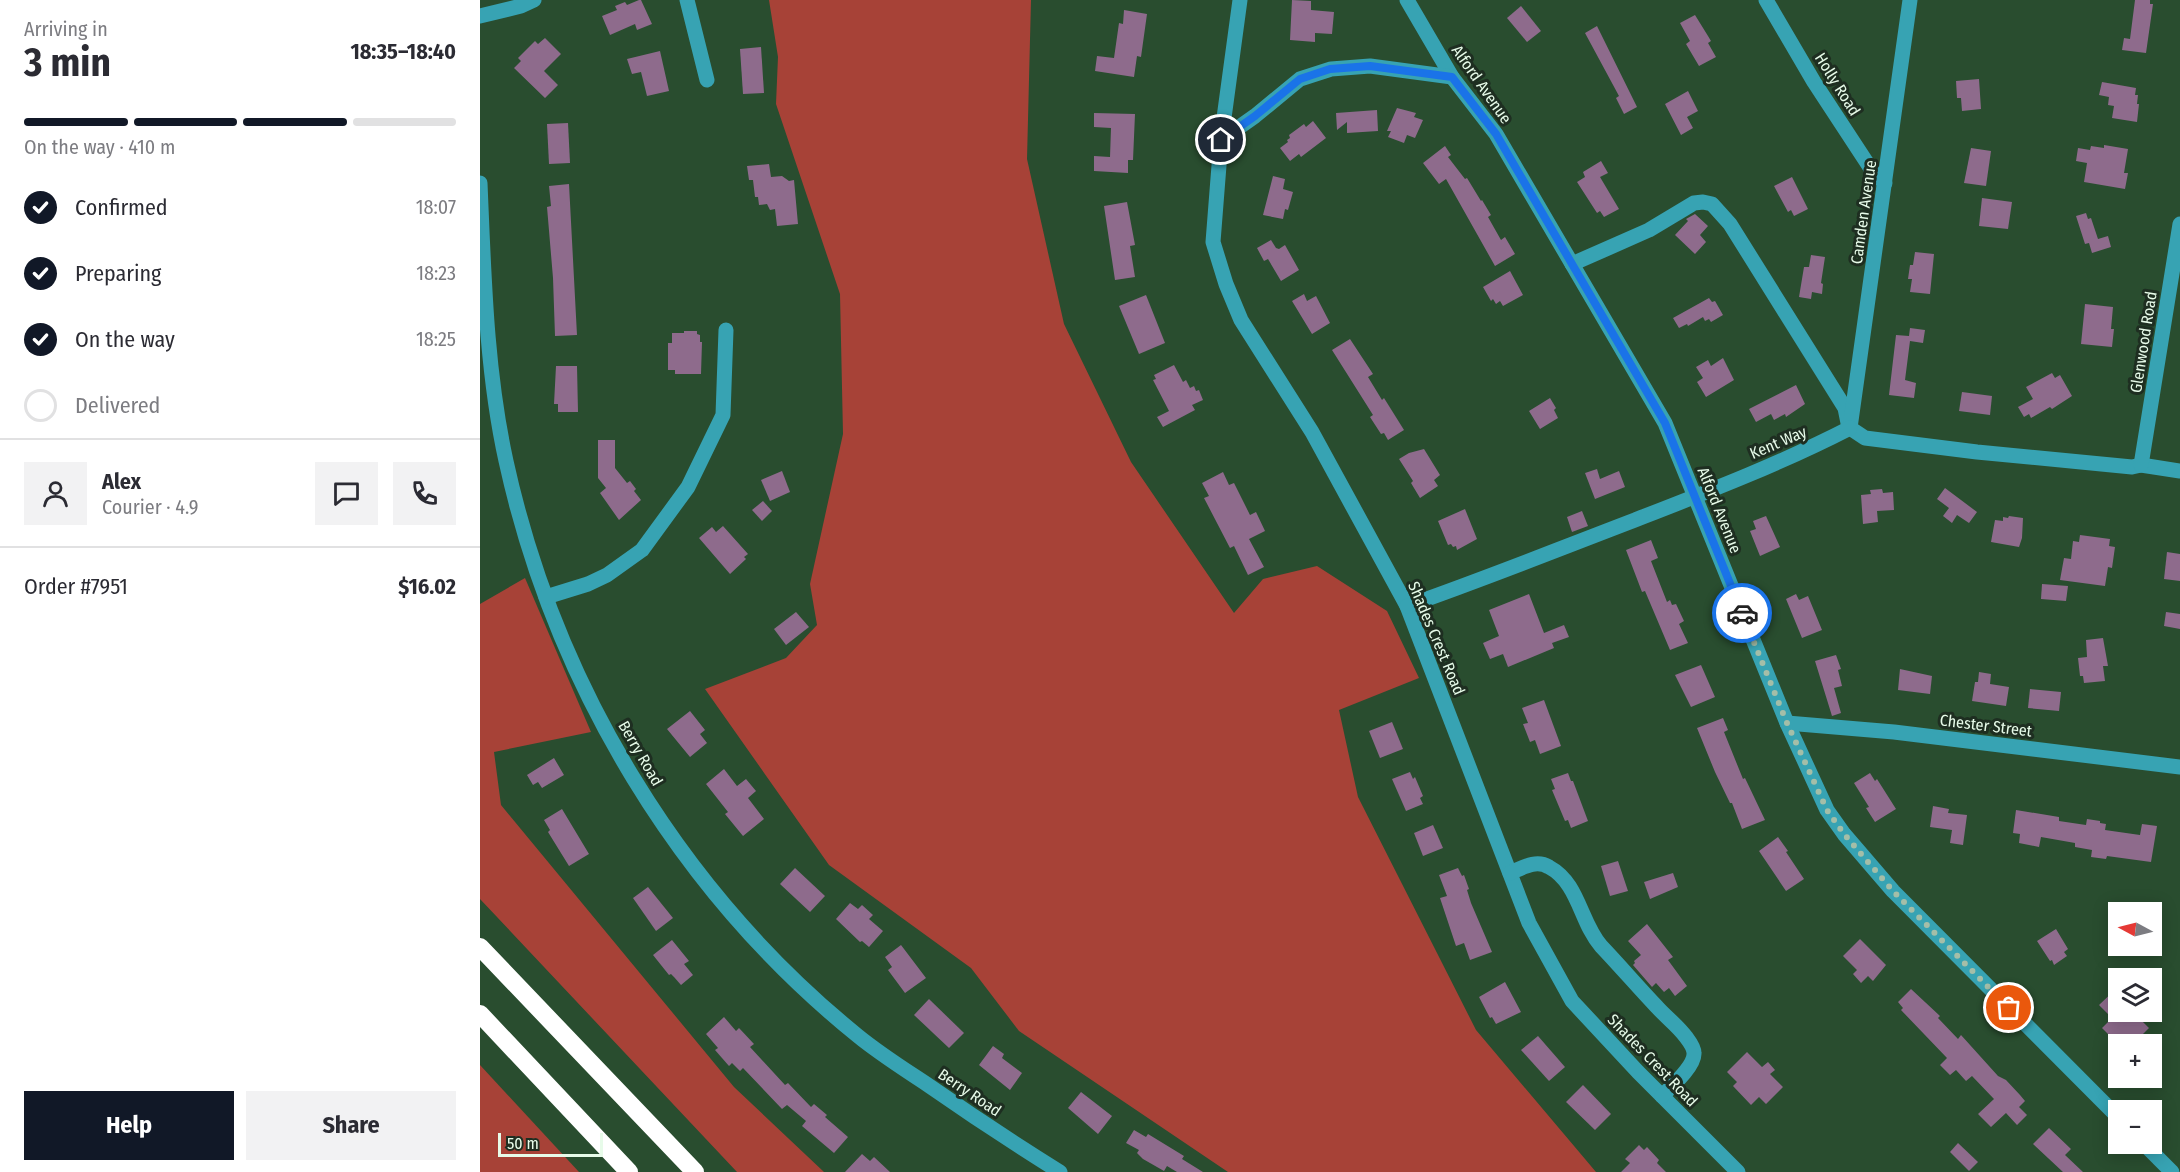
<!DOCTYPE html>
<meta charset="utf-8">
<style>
body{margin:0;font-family:"Fira Sans Condensed",sans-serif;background:#f2f2f3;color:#2b2b33;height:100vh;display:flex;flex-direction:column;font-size:22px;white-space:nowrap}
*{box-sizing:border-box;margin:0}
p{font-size:20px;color:#7c7c81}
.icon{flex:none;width:33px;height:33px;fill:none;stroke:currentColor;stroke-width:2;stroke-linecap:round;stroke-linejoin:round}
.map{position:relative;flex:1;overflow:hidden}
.panel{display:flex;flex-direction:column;background:#fff;width:480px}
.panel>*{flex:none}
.needle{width:39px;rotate:277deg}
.fabs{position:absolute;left:1628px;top:902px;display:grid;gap:12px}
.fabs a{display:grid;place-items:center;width:54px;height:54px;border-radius:0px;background:#fff;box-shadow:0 3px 15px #0003;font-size:30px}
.scale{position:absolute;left:18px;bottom:15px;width:105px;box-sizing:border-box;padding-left:6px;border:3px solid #e7fbe9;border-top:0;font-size:16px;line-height:21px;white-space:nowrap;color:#e7fbe9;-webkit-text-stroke:4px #1e2e21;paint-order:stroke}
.pin{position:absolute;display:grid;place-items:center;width:51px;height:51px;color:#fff;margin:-26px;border:3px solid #fff;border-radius:50%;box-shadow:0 2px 6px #0007}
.courier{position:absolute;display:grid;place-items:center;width:60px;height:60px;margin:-30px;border:4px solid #1a73e8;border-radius:50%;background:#fff;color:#222;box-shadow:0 2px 8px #0007}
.head em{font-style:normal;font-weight:700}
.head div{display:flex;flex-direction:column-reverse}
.head{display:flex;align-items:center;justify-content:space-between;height:102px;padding:0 24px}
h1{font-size:39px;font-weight:700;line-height:45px}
.bar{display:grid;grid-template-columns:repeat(4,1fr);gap:9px 6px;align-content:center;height:72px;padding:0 24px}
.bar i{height:8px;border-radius:4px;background:#e1e1e2}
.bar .selected{background:#111827}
.bar p{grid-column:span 4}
.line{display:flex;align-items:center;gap:15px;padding:0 24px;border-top:2px solid #e1e1e2}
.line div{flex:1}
.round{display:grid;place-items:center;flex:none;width:63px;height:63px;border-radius:0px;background:#f2f2f3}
ol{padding:0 24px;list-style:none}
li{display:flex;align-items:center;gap:18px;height:66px}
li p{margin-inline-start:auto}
li .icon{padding:6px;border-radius:50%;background:#111827;color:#fff;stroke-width:4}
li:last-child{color:#7c7c81}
li i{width:33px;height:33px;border:3px solid #e1e1e2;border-radius:50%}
.cta{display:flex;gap:12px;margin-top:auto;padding:12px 24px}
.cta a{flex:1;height:69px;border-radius:0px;background:#111827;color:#fff;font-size:24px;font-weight:700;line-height:69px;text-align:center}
.cta a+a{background:#f2f2f3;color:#2b2b33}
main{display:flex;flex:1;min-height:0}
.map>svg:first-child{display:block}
.green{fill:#a74237}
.building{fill:#8e6b8c}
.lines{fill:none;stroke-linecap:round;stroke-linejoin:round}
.minor{stroke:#37a3b3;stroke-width:15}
.highway{stroke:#fff;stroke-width:18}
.done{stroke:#a4bea8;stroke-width:6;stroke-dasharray:0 10.8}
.route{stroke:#1a73e8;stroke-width:8}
.labels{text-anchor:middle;stroke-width:6;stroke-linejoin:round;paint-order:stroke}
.street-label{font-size:16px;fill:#e7fbe9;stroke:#1e2e21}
</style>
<main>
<section class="panel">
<div class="head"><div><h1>3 min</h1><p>Arriving in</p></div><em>18:35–18:40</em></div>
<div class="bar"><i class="selected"></i><i class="selected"></i><i class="selected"></i><i></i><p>On the way · 410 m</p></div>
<ol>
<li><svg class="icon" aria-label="check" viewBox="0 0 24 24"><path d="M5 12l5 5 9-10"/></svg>Confirmed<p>18:07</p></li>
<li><svg class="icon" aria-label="check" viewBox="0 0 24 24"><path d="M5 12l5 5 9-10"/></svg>Preparing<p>18:23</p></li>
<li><svg class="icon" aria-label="check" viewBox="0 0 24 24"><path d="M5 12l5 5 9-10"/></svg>On the way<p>18:25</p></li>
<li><i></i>Delivered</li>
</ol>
<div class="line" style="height:108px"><a class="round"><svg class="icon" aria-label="person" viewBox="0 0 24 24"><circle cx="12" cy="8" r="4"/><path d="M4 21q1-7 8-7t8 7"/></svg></a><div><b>Alex</b><p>Courier · 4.9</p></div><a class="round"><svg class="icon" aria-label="chat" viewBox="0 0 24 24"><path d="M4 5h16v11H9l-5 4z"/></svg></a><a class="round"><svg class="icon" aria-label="phone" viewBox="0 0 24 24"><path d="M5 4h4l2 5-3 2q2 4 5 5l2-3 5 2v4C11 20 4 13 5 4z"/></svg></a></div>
<div class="line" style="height:78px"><div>Order #7951</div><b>$16.02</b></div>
<div class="cta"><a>Help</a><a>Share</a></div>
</section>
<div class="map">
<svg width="1700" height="1172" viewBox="0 0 1700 1172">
<rect width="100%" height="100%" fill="#294d2f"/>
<g class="green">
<polygon points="289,0 551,0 547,159 584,324 651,462 754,613 783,579 837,566 907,611 939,678 859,710 878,797 996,1030 1116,1172 748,1172 539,1031 491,968 349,865 225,689 306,658 337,625 330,584 363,434 360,294 296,104 298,57"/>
<polygon points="45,578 111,732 14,752 21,805 254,1087 344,1172 257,1172 0,899 0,604"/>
<polygon points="0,1065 99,1172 0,1172"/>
</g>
<g class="building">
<polygon points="159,0 161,0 172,24 157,30 155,24 130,35 122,16 137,10 135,6 145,2 147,5"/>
<polygon points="812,0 831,1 831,10 854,12 852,34 835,33 835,42 810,40"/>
<polygon points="1655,0 1670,0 1670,4 1673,4 1666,53 1642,50 1644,38 1650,39"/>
<polygon points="1041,6 1061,31 1047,42 1027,18"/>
<polygon points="644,10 667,14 661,57 657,56 654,77 615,71 617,56 634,58 639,23 643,24"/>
<polygon points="1215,15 1228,36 1231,41 1228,43 1236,57 1219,66 1206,44 1210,41 1200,23"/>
<polygon points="1117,26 1157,107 1144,114 1136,98 1139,96 1105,33"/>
<polygon points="65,38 81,54 64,71 78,85 65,98 34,68 41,61 38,58 55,41 58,44"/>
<polygon points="281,47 284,93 263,94 260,49"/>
<polygon points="180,51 189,91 167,96 161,72 152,74 147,59"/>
<polygon points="1499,79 1501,109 1482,111 1481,98 1477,98 1476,81"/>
<polygon points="1622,82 1656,88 1655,95 1658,95 1657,104 1659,104 1657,122 1632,118 1634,106 1628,105 1629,97 1619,95"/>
<polygon points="1208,91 1218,111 1207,117 1213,128 1201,135 1185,104"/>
<polygon points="917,108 936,113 934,117 943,120 935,138 927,135 924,143 908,137 911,131 907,131"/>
<polygon points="897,110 898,131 867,133 867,122 857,130 856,113"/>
<polygon points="614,113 655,114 653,160 648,160 648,173 614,171 614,156 630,157 631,128 614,127"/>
<polygon points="833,121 846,138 821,157 819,154 810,161 800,148 808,142 807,140 810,138 809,135 824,124 826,127"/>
<polygon points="88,123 90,163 69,164 67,124"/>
<polygon points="1624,145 1648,149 1644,173 1648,173 1645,189 1604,182 1607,163 1596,161 1598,148 1610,150 1611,146 1624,148"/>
<polygon points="965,146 971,155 968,157 985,179 987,178 1001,201 1002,200 1011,215 1008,217 1021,240 1025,237 1035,254 1015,266 966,179 959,184 943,163"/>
<polygon points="1491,148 1511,151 1506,186 1484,183"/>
<polygon points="1121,161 1128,173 1120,177 1139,209 1124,217 1120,211 1117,213 1097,182 1105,177 1103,172"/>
<polygon points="289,164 291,177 302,176 309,181 314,180 318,224 297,226 295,209 290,210 287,204 279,205 278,197 275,197 273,180 269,180 267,166"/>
<polygon points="793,176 805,179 803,189 813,192 808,210 805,209 803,219 783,215"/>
<polygon points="1312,177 1328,209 1314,216 1311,210 1308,212 1294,186"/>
<polygon points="89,184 97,335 75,336 73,278 67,207 71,206 69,186"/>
<polygon points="1502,198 1532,202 1528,229 1499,226"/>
<polygon points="647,202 655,245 650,246 655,277 635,280 624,206"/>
<polygon points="1606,213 1608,219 1611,218 1618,239 1628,236 1631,247 1612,253 1609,243 1605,244 1596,216"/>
<polygon points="1215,214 1228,226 1220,235 1226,242 1215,254 1195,235 1208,221 1206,219"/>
<polygon points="791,240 796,248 799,249 805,245 819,270 801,281 788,259 784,261 777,248"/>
<polygon points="1435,252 1454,254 1450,294 1430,292 1432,279 1428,279 1430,265 1433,265"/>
<polygon points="1331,255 1345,257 1341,283 1343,284 1342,294 1332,292 1331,299 1319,297 1324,267 1329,267"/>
<polygon points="1030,271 1043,295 1023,306 1020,301 1016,304 1013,299 1011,301 1003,287"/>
<polygon points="824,294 827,301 836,296 850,323 832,334 812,301"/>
<polygon points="666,295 685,343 659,354 639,306"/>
<polygon points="1229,298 1232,302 1235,301 1243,315 1231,322 1229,319 1225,321 1223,317 1208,326 1207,324 1199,328 1193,318"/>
<polygon points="1605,304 1633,307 1631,329 1634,329 1632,347 1601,344"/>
<polygon points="1430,328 1445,330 1443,343 1430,341 1425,380 1436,383 1434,398 1409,395 1416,335 1429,336"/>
<polygon points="204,331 217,331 217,334 220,335 220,342 222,342 221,374 195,374 195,370 188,370 188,343 192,343 192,333 204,333"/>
<polygon points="870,339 893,374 888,377 902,400 904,398 924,430 908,440 904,433 901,434 890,417 893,415 852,350"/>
<polygon points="1243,358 1254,380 1226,397 1217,382 1223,378 1216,367 1228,360 1231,366"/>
<polygon points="694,365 703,382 706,380 710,388 714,386 716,391 719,390 723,400 712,405 715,410 683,427 677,417 689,411 673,380 676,379 674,375"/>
<polygon points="76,366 97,366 98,412 78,412 78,404 74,404"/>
<polygon points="1572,373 1575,378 1580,375 1592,396 1572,409 1570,407 1551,418 1549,414 1544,417 1538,407 1553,399 1546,387"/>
<polygon points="1316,385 1325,404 1306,417 1305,414 1294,420 1291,414 1276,422 1269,409"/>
<polygon points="1482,392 1512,396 1510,415 1479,411"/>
<polygon points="1070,398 1076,408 1074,410 1078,418 1060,429 1049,411"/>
<polygon points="118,440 135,440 135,468 147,483 150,481 156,489 154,491 161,500 139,520 120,493 126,488 118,478"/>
<polygon points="944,449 960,475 954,480 958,486 940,498 931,483 933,481 919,459 929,453"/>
<polygon points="1117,469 1120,479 1139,471 1145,487 1115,499 1105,473"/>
<polygon points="302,471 310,492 290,501 281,480"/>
<polygon points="743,472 749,485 754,483 770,515 776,512 785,531 769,539 784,567 768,575 754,546 750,548 724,498 729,496 722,483"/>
<polygon points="1465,488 1497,512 1489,523 1477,515 1472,523 1463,516 1469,508 1457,499"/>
<polygon points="1402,489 1403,493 1413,492 1414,510 1397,511 1398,522 1383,524 1381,495 1391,494 1390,490"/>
<polygon points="283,501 292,511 282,521 272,510"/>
<polygon points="985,509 997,539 977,550 976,546 973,547 971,544 968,545 958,521"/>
<polygon points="1102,511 1108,526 1092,532 1087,517"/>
<polygon points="1286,516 1300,547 1280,556 1270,531 1276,529 1273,521"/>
<polygon points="1529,516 1543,518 1542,538 1539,547 1511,542 1515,520 1523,521 1523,517 1528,518"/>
<polygon points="243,526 268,554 264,557 266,559 250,574 219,538 232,527 236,532"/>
<polygon points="1600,535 1630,539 1629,546 1635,547 1632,568 1628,567 1625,586 1580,580 1584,558 1591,559 1593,541 1599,542"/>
<polygon points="1171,540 1178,558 1171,561 1187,602 1190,600 1192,605 1196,604 1204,621 1199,624 1208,643 1190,650 1165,591 1162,592 1146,550"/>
<polygon points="1687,552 1700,554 1700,581 1684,579"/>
<polygon points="1562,584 1588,586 1586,601 1561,599"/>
<polygon points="1049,594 1064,633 1084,625 1089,637 1072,643 1074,648 1028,667 1023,654 1010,659 1003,643 1019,636 1009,610"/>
<polygon points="1316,594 1319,600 1328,596 1342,630 1322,638 1306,599"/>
<polygon points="316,612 329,627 306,645 294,629"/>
<polygon points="1686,612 1700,614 1700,629 1684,626"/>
<polygon points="1623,638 1628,666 1623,666 1625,681 1604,683 1603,676 1600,676 1598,658 1607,657 1606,640"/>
<polygon points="1356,655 1361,669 1358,670 1362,686 1354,688 1361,713 1352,716 1335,661"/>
<polygon points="1221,665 1235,697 1211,707 1195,675"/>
<polygon points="1420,669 1452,676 1450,694 1418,690"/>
<polygon points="1499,672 1511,674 1510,684 1529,687 1526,706 1492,701 1495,682 1498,682"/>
<polygon points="1550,689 1581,692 1579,711 1548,708"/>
<polygon points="1064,700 1081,746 1060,754 1055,740 1050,742 1043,724 1048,723 1042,708"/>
<polygon points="210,711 225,730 220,734 227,743 210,757 187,729"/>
<polygon points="1243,718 1248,730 1244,732 1263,779 1265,778 1285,820 1262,829 1252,803 1250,803 1235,772 1217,728"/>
<polygon points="912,722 923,749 900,758 889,731"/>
<polygon points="74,758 84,775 62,788 58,782 53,785 47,775"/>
<polygon points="244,769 257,786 266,779 276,791 268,798 284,819 263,836 245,814 248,812 226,784"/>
<polygon points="930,772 933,779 935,777 943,796 940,798 943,804 926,811 912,779"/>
<polygon points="1088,773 1091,781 1093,781 1108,821 1091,828 1088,820 1085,821 1072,790 1075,789 1071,779"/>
<polygon points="1390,773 1395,781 1397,779 1416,809 1395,822 1386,808 1389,807 1374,783"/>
<polygon points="1453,806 1469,809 1468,813 1487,815 1483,845 1470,843 1472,830 1450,827"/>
<polygon points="82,809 109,854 89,866 68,832 70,830 64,820"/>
<polygon points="1536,810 1579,817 1579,821 1606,825 1607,819 1620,821 1620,823 1626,824 1625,830 1660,835 1662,824 1677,826 1671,862 1627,856 1626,859 1611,857 1612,850 1595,847 1595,843 1561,837 1559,847 1539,843 1540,834 1533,833"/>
<polygon points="953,825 963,848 943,856 934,833"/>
<polygon points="1298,837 1308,851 1306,852 1324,879 1306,891 1279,851"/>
<polygon points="1138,861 1148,891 1130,896 1121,866"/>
<polygon points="315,868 345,896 330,912 300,884"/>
<polygon points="978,868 982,876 984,875 989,889 987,890 991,903 1012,952 990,960 984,943 976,946 960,898 967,896 959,875"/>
<polygon points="1193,873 1198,887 1170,899 1164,882"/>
<polygon points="168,887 193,918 176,931 153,898"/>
<polygon points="370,903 378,909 382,905 393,915 389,919 403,931 389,947 382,941 380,942 356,919"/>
<polygon points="1167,924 1193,957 1188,960 1207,986 1195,996 1189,988 1184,992 1176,983 1172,987 1153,965 1155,963 1154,961 1161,955 1148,941"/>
<polygon points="1576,929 1588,949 1584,952 1587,956 1574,965 1572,960 1570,961 1557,941"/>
<polygon points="1380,939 1406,965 1393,981 1388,976 1381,983 1373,974 1377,970 1363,956"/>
<polygon points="192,940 209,961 204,964 213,975 201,985 194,977 191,974 189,975 173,955"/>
<polygon points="421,945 446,978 425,993 408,970 412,967 405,957"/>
<polygon points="1025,982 1041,1012 1016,1024 1012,1017 1010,1018 999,997"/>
<polygon points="1638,987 1638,1011 1668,1011 1660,1019 1669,1028 1653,1044 1638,1044 1622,1028 1632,1018 1619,1005"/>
<polygon points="1431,989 1460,1016 1458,1018 1478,1039 1481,1035 1518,1076 1526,1080 1540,1095 1545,1101 1539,1107 1547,1115 1537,1125 1526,1113 1511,1127 1498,1114 1514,1099 1492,1076 1486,1081 1476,1070 1470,1075 1460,1065 1467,1058 1421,1010 1423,1008 1418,1002"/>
<polygon points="449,999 484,1033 469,1048 434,1015"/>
<polygon points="244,1017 256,1031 259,1028 274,1044 270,1047 305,1085 308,1083 331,1107 334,1104 347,1115 345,1117 368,1137 354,1153 322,1126 326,1121 307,1105 302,1109 263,1068 260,1071 252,1063 249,1066 235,1050 238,1048 226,1034"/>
<polygon points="1058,1036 1085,1067 1069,1081 1041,1050"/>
<polygon points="513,1046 524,1054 522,1058 542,1073 530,1090 499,1065"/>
<polygon points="1267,1052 1282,1067 1288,1062 1295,1070 1290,1074 1303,1087 1286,1104 1279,1097 1271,1105 1253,1086 1257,1082 1247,1072"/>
<polygon points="1103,1085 1131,1114 1115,1130 1086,1102"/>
<polygon points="601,1092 632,1116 618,1134 588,1108"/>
<polygon points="1569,1128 1591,1149 1585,1155 1603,1172 1583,1172 1553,1144"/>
<polygon points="654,1130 666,1137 668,1134 704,1156 702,1159 723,1172 697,1172 687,1166 684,1171 663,1159 657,1153 659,1150 646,1143"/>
<polygon points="1478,1143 1498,1162 1489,1171 1470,1152"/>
<polygon points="1159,1145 1164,1150 1167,1147 1179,1160 1177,1163 1186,1172 1141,1172 1150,1163 1145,1159"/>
<polygon points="382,1154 390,1161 394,1157 410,1172 365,1172"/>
</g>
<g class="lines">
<g class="minor">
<polyline points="207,0 227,80"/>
<polyline points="760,0 741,140 733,242 746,284 761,320 832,432 927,606 1049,923 1092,1001 1158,1072 1258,1172"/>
<polyline points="927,0 972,77 1016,134 1185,423 1307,723 1347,810 1364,834 1413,891 1638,1117"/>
<polyline points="1286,0 1334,82 1393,172 1405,183"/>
<polyline points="0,16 41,6 54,0"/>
<polyline points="741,140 775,116 820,79 851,69 890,66 972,77"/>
<path d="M 0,183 C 4,276 6,370 26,461 C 75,685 200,892 378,1036 C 400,1054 424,1069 448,1085 C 491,1115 535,1144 580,1172"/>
<polyline points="1092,264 1169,230 1214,203 1223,202 1232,204 1250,224 1365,408 1368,423"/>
<polyline points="1370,428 1430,0"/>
<polyline points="1370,428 1385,438 1497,452 1652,467 1661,465 1700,471"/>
<polyline points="1661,465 1700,224"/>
<polyline points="66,597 108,584 127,575 162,550 208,487 243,415 246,330"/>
<path d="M 927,606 C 1004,579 1079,549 1155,520 C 1227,492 1300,464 1370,428"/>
<polyline points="1307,723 1414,732 1700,767"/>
<path d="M 1030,873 C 1042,868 1056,859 1069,867 C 1099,883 1100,922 1121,946 C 1140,966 1158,987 1177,1007 C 1186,1017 1198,1026 1206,1037 C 1209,1041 1214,1047 1214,1053 C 1215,1066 1191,1087 1182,1096"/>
<polyline points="1663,1143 1692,1172"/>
</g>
<g class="highway">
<polyline points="0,947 215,1172"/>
<polyline points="0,1014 149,1172"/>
</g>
</g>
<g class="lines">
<polyline class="done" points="1262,613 1307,723 1347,810 1364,834 1413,891 1529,1008"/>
<polyline class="route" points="741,140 775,116 820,79 850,69 890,66 972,77 1016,134 1185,423 1262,613"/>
</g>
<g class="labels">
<g class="street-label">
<text transform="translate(1002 84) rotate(55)" y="6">Alford Avenue</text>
<text transform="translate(1358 84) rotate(58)" y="6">Holly Road</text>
<text transform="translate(1383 212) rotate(-82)" y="6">Camden Avenue</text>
<text transform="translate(1663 342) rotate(-81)" y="6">Glenwood Road</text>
<text transform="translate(1298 442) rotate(-23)" y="6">Kent Way</text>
<text transform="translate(1240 510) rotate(68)" y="6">Alford Avenue</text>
<text transform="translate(957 638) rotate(67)" y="6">Shades Crest Road</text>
<text transform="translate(1506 725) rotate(7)" y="6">Chester Street</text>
<text transform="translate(161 753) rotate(60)" y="6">Berry Road</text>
<text transform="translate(1173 1060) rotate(46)" y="6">Shades Crest Road</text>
<text transform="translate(490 1092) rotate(34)" y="6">Berry Road</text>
</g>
</g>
</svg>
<div class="fabs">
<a><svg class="needle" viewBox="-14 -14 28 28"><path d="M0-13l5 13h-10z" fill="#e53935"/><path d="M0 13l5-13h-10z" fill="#7c7c81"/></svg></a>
<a><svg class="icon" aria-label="layers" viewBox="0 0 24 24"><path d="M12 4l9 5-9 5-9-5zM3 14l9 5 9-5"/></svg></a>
<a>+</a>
<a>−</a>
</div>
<div class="scale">50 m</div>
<div class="pin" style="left:1529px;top:1008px;background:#ea580c"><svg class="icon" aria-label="bag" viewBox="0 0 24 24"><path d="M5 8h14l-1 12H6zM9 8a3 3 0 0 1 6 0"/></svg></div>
<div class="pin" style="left:741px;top:140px;background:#1f2937"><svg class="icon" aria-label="home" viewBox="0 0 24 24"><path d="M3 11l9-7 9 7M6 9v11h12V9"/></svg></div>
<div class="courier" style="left:1262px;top:613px"><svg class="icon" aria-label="car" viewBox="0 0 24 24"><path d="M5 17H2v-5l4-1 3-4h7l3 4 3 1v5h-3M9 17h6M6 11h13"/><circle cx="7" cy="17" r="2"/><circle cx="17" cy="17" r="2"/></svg></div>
</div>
</main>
